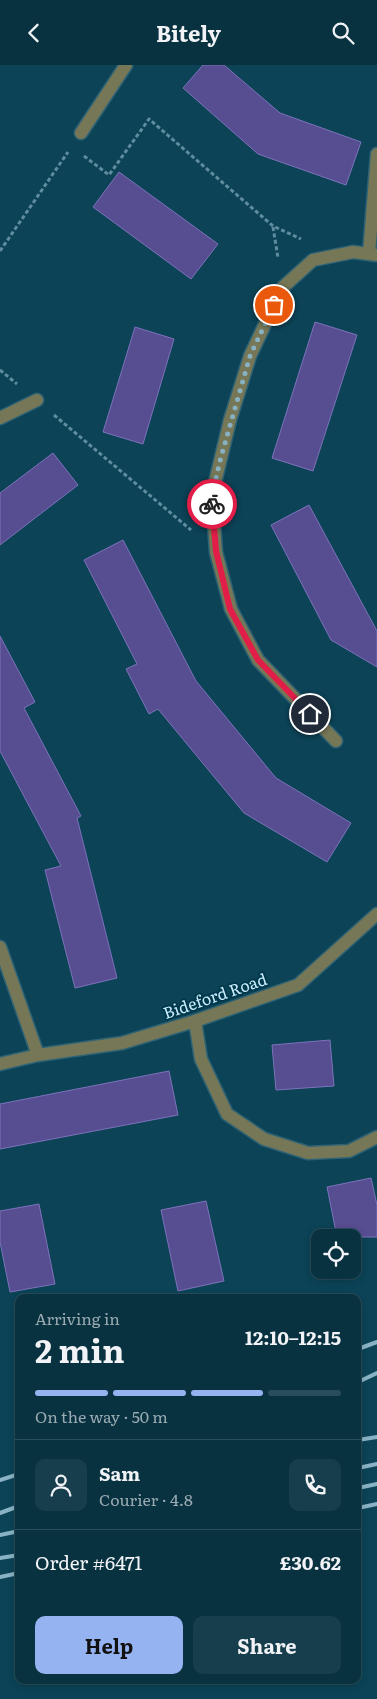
<!DOCTYPE html>
<meta charset="utf-8">
<style>
body{margin:0;font-family:Literata,serif;background:#173e4c;color:#f1f3f6;height:100vh;display:flex;flex-direction:column;font-size:19px;white-space:nowrap}
*{box-sizing:border-box;margin:0}
p{font-size:16px;color:#99aab1}
.icon{flex:none;width:28px;height:28px;fill:none;stroke:currentColor;stroke-width:2;stroke-linecap:round;stroke-linejoin:round}
.map{position:relative;flex:1;overflow:hidden}
.details{position:absolute;left:15px;top:1229px;width:346px;height:390px;display:flex;flex-direction:column;background:#093241;border-radius:10px;box-shadow:0 2px 8px #0003,0 0 0 1px #294d5a}
.details>*{flex:none}
.fabs{position:absolute;left:311px;top:1164px;display:grid;gap:10px}
.fabs a{display:grid;place-items:center;width:50px;height:50px;border-radius:10px;background:#093241;box-shadow:0 2px 8px #0003,0 0 0 1px #294d5a;font-size:25px}
.pin{position:absolute;display:grid;place-items:center;width:42px;height:42px;color:#fff;margin:-21px;border:2px solid #fff;border-radius:50%;box-shadow:0 1px 5px #0007}
.courier{position:absolute;display:grid;place-items:center;width:50px;height:50px;margin:-25px;border:4px solid #e11d48;border-radius:50%;background:#fff;color:#222;box-shadow:0 1px 6px #0007}
.headline em{font-style:normal;font-weight:700}
.headline div{display:flex;flex-direction:column-reverse}
.headline{display:flex;align-items:center;justify-content:space-between;height:85px;padding:0 20px}
h1{font-size:32px;font-weight:700;line-height:38px}
.bar{display:grid;grid-template-columns:repeat(4,1fr);gap:8px 5px;align-content:center;height:60px;padding:0 20px}
.bar i{height:6px;border-radius:4px;background:#294d5a}
.bar .selected{background:#95b2f1}
.bar p{grid-column:span 4}
.line{display:flex;align-items:center;gap:12px;padding:0 20px;border-top:1px solid #294d5a}
.line div{flex:1}
.round{display:grid;place-items:center;flex:none;width:52px;height:52px;border-radius:10px;background:#173e4c}
.primary-button{display:flex;gap:10px;margin-top:auto;padding:10px 20px}
.primary-button a{flex:1;height:58px;border-radius:10px;background:#95b2f1;color:#111;font-size:20px;font-weight:700;line-height:58px;text-align:center}
.primary-button a+a{background:#173e4c;color:#f1f3f6}
header{display:flex;justify-content:space-between;align-items:center;height:65px;padding:0 20px;background:#093241;font-size:22px;font-weight:700}
.map>svg:first-child{display:block}
.building{fill:#574d91;stroke:#7c73ba}
.lines{fill:none;stroke-linecap:round;stroke-linejoin:round}
.minor-casing{stroke:#2e6275;stroke-width:15}
.path{stroke:#5f8d9f;stroke-width:3;stroke-dasharray:4 2.5;stroke-linecap:butt}
.minor{stroke:#767756;stroke-width:12}
.rail{stroke:#89b3c5;stroke-width:4}
.done{stroke:#88b2c4;stroke-width:5;stroke-dasharray:0 9}
.route{stroke:#e11d48;stroke-width:6}
.labels{text-anchor:middle;stroke-width:4;stroke-linejoin:round;paint-order:stroke}
.street-label{font-size:16px;fill:#cbeefe;stroke:#00384c}
</style>
<header><svg class="icon" aria-label="back" viewBox="0 0 24 24"><path d="M15 5l-7 7 7 7"/></svg>Bitely<svg class="icon" aria-label="search" viewBox="0 0 24 24"><circle cx="10" cy="10" r="6"/><path d="M15 15l6 6"/></svg></header>
<div class="map">
<svg width="377" height="1634" viewBox="0 0 377 1634">
<rect width="100%" height="100%" fill="#0c4357"/>
<g class="building">
<polygon points="203,0 224,0 280,48 361,77 346,120 258,89 183,23"/>
<polygon points="119,107 218,179 191,214 93,142"/>
<polygon points="315,257 357,270 313,406 272,393"/>
<polygon points="135,262 174,274 143,379 103,367"/>
<polygon points="53,388 78,420 0,480 0,428"/>
<polygon points="309,440 377,566 377,602 331,575 271,460"/>
<polygon points="123,475 196,616 276,713 351,758 327,797 244,748 158,644 149,649 126,604 137,599 84,495"/>
<polygon points="0,571 35,637 24,643 81,751 77,753 117,913 75,923 45,805 61,801 0,686"/>
<polygon points="330,975 334,1021 276,1025 272,980"/>
<polygon points="169,1006 178,1050 0,1084 0,1039"/>
<polygon points="371,1113 377,1140 377,1172 337,1172 327,1122"/>
<polygon points="206,1136 224,1216 178,1226 161,1145"/>
<polygon points="39,1139 55,1219 10,1227 0,1177 0,1146"/>
</g>
<g class="lines">
<defs>
<g id="minor">
<polyline points="81,68 126,0"/>
<polyline points="369,189 377,89"/>
<polyline points="0,353 37,335"/>
<polyline points="336,676 258,595 231,544 216,487 212,430 230,355 250,291 282,223 313,195 353,187 377,190"/>
<polyline points="0,882 38,990"/>
<polyline points="195,956 201,994 227,1049 264,1074 308,1088 349,1086 377,1072"/>
<polyline points="0,999 38,990 122,978 195,956 298,920 377,849"/>
</g>
</defs>
<use href="#minor" class="minor-casing"/>
<g class="path">
<polyline points="84,91 109,110 149,54 273,161 301,174"/>
<polyline points="273,162 278,193"/>
<polyline points="0,186 68,87"/>
<polyline points="0,305 17,319"/>
<polyline points="54,350 191,465"/>
</g>
<use href="#minor" class="minor"/>
<g class="rail">
<polyline points="358,1284 377,1277"/>
<polyline points="358,1317 377,1308"/>
<polyline points="358,1375 377,1372"/>
<polyline points="358,1403 377,1399"/>
<polyline points="0,1415 19,1409"/>
<polyline points="358,1423 377,1419"/>
<polyline points="358,1443 377,1439"/>
<polyline points="0,1448 19,1441"/>
<polyline points="0,1470 19,1466"/>
<polyline points="0,1493 19,1490"/>
<polyline points="0,1512 19,1508"/>
</g>
</g>
<g class="lines">
<polyline class="done" points="212,439 212,430 221,392 250,291 274,240"/>
<polyline class="route" points="212,439 216,486 230,544 258,595 310,649"/>
</g>
<g class="labels">
<g class="street-label">
<text transform="translate(215 931) rotate(-19)" y="6">Bideford Road</text>
</g>
</g>
</svg>
<div class="fabs">
<a><svg class="icon" aria-label="locate" viewBox="0 0 24 24"><circle cx="12" cy="12" r="6"/><path d="M12 2v4M12 18v4M2 12h4M18 12h4"/></svg></a>
</div>
<div class="pin" style="left:274px;top:240px;background:#ea580c"><svg class="icon" aria-label="bag" viewBox="0 0 24 24"><path d="M5 8h14l-1 12H6zM9 8a3 3 0 0 1 6 0"/></svg></div>
<div class="pin" style="left:310px;top:649px;background:#1f2937"><svg class="icon" aria-label="home" viewBox="0 0 24 24"><path d="M3 11l9-7 9 7M6 9v11h12V9"/></svg></div>
<div class="courier" style="left:212px;top:439px"><svg class="icon" aria-label="bike" viewBox="0 0 24 24"><circle cx="6" cy="16" r="4"/><circle cx="18" cy="16" r="4"/><path d="M6 16l4-8h5l3 8M10 8l3 8H6M13 5h3"/></svg></div>
<section class="details">
<div class="headline"><div><h1>2 min</h1><p>Arriving in</p></div><em>12:10–12:15</em></div>
<div class="bar"><i class="selected"></i><i class="selected"></i><i class="selected"></i><i></i><p>On the way · 50 m</p></div>
<div class="line" style="height:90px"><a class="round"><svg class="icon" aria-label="person" viewBox="0 0 24 24"><circle cx="12" cy="8" r="4"/><path d="M4 21q1-7 8-7t8 7"/></svg></a><div><b>Sam</b><p>Courier · 4.8</p></div><a class="round"><svg class="icon" aria-label="phone" viewBox="0 0 24 24"><path d="M5 4h4l2 5-3 2q2 4 5 5l2-3 5 2v4C11 20 4 13 5 4z"/></svg></a></div>
<div class="line" style="height:65px"><div>Order #6471</div><b>£30.62</b></div>
<div class="primary-button"><a>Help</a><a>Share</a></div>
</section>
</div>
